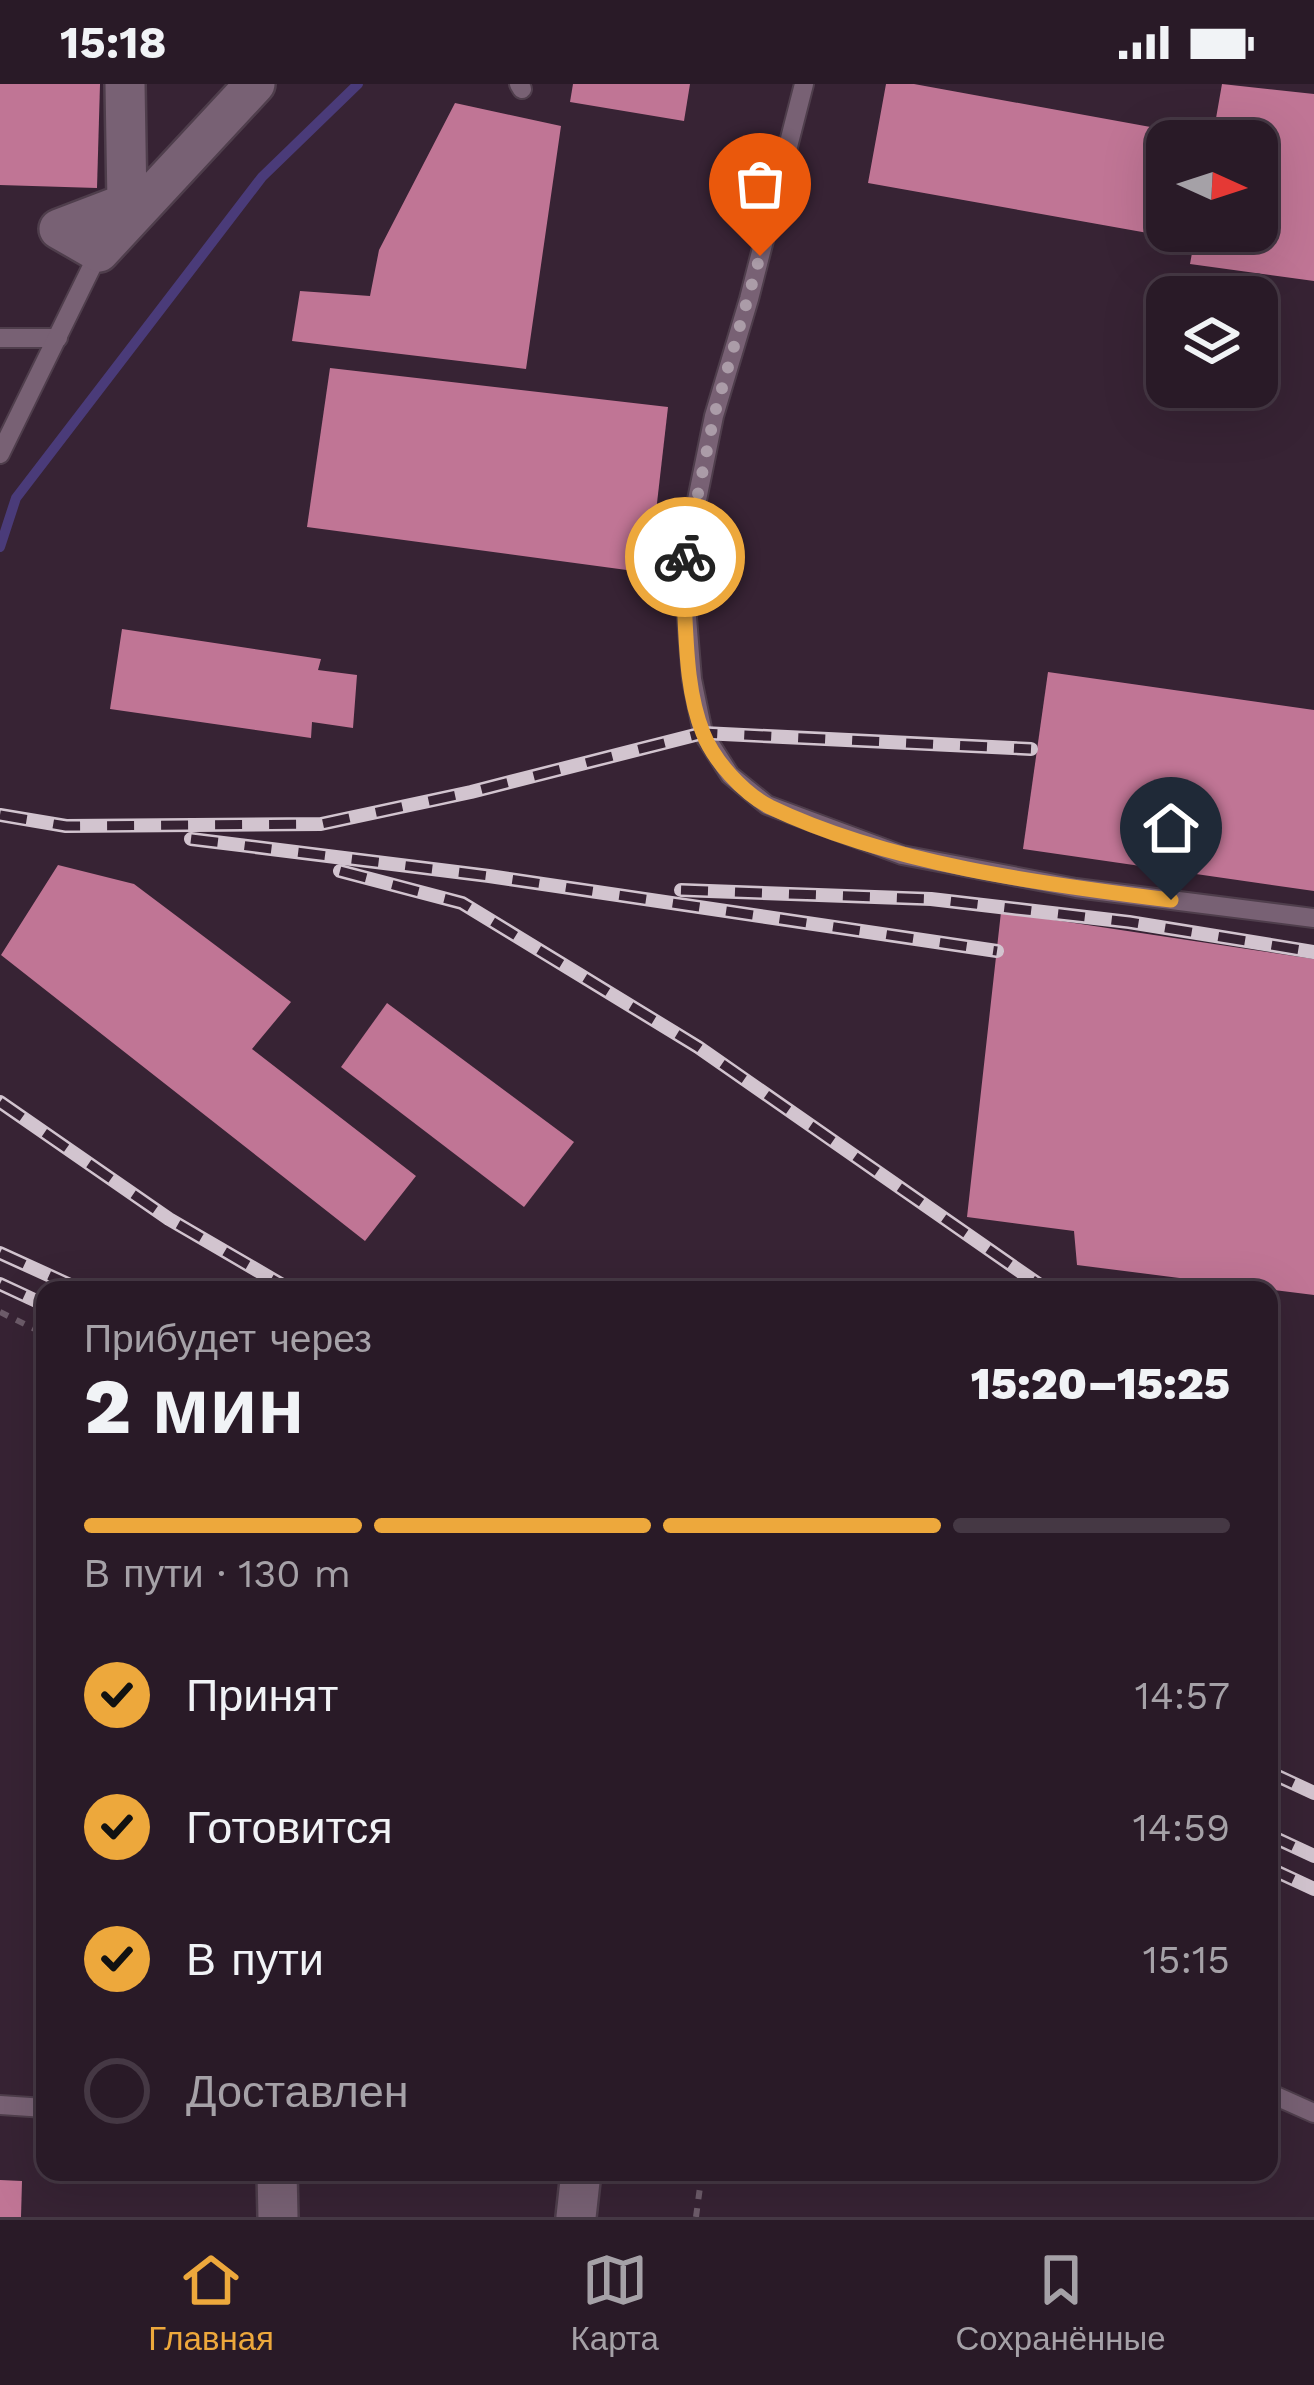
<!DOCTYPE html>
<html lang="ru">
<meta charset="utf-8">
<style>
body{margin:0;font-family:"Work Sans",sans-serif;background:#31232f;color:#f1f3f6;height:100vh;display:flex;flex-direction:column;font-size:45px;white-space:nowrap}
*{box-sizing:border-box;margin:0}
p{font-size:39px;color:#a5a1a7}
.icon{flex:none;width:66px;height:66px;fill:none;stroke:currentColor;stroke-width:2;stroke-linecap:round;stroke-linejoin:round}
.map{position:relative;flex:1;overflow:hidden}
.panel{position:absolute;left:36px;top:1197px;width:1242px;height:900px;display:flex;flex-direction:column;background:#291a27;border-radius:24px;box-shadow:0 12px 48px #0002,0 0 0 3px #453844}
.panel>*{flex:none}
.needle{width:78px;rotate:93deg}
.buttons{position:absolute;left:1146px;top:36px;display:grid;gap:24px}
.buttons a{display:grid;place-items:center;width:132px;height:132px;border-radius:24px;background:#291a27;box-shadow:0 12px 48px #0002,0 0 0 3px #453844;font-size:60px}
.pin{position:absolute;display:grid;place-items:center;width:102px;height:102px;color:#fff;margin:-123px -51px;border-radius:50% 50% 50% 0;rotate:-45deg;box-shadow:0 0 12px #0007}
.pin .icon{rotate:45deg}
.courier{position:absolute;display:grid;place-items:center;width:120px;height:120px;margin:-60px;border:9px solid #eda83c;border-radius:50%;background:#fff;color:#222;box-shadow:0 3px 15px #0007}
.summary em{font-style:normal;font-weight:800}
.summary div{display:flex;flex-direction:column-reverse}
.summary{display:flex;align-items:center;justify-content:space-between;height:204px;padding:0 48px}
h1{font-size:78px;font-weight:800;line-height:90px}
.bar{display:grid;grid-template-columns:repeat(4,1fr);gap:18px 12px;align-content:center;height:144px;padding:0 48px}
.bar i{height:15px;border-radius:9px;background:#453844}
.bar .active{background:#eda83c}
.bar p{grid-column:span 4}
ol{padding:0 48px;list-style:none}
li{display:flex;align-items:center;gap:36px;height:132px}
li p{margin-inline-start:auto}
li .icon{padding:12px;border-radius:50%;background:#eda83c;color:#111;stroke-width:4}
li:last-child{color:#a5a1a7}
li i{width:66px;height:66px;border:6px solid #453844;border-radius:50%}
.status{display:flex;justify-content:space-between;align-items:center;height:84px;padding:0 60px;background:#291a27;direction:ltr}
.status svg{height:33px;fill:currentColor}
.dock{display:flex;justify-content:space-around;align-items:center;height:168px;border-top:3px solid #453844;background:#291a27;font-size:33px;color:#a5a1a7}
.dock a{display:grid;justify-items:center;gap:6px}
.dock .active{color:#eda83c}
.map>svg:first-child{display:block}
.lines{fill:none;stroke-linecap:round;stroke-linejoin:round}
.stream{stroke:#4a3b79;stroke-width:10}
.building{fill:#c07595}
.lane-casing{stroke:#4f3e4c;stroke-width:22}
.street-casing{stroke:#4f3e4c;stroke-width:44}
.path{stroke:#6d5c6a;stroke-width:6;stroke-dasharray:9 9;stroke-linecap:butt}
.lane{stroke:#786174;stroke-width:18}
.street{stroke:#786174;stroke-width:39}
.rail-casing{stroke:#d2c4cf;stroke-width:14}
.rail{stroke:#372334;stroke-width:9;stroke-dasharray:27;stroke-linecap:butt}
.done{stroke:#ab9ca8;stroke-width:12;stroke-dasharray:0 21.6}
.route{stroke:#eda83c;stroke-width:15}
</style>
<div class="status"><b>15:18</b><svg viewBox="0 0 49 12"><path d="M0 12V9h3v3zM5 12V6h3v6zM10 12V3h3v9zM15 12V0h3v12zM26 1h20v11H26zM47 4h2v5h-2z"/></svg></div>
<div class="map">
<svg width="1314" height="2133" viewBox="0 0 1314 2133">
<rect width="100%" height="100%" fill="#372334"/>
<g class="lines">
<polyline class="stream" points="0,463 16,414 262,93 358,0"/>
</g>
<g class="building">
<polygon points="0,0 100,0 97,104 0,101"/>
<polygon points="573,0 690,0 684,37 570,18"/>
<polygon points="886,0 914,0 1178,48 1176,57 1167,57 1167,106 1159,151 868,99"/>
<polygon points="1222,0 1314,10 1314,197 1190,180 1196,147 1257,147 1257,57 1212,57"/>
<polygon points="455,19 561,42 526,285 292,257 300,207 370,212 379,166"/>
<polygon points="330,284 668,323 649,489 307,443"/>
<polygon points="122,545 321,575 318,586 357,591 353,644 312,638 311,654 110,625"/>
<polygon points="1048,588 1314,626 1314,807 1023,765"/>
<polygon points="58,781 134,800 291,918 252,965 416,1092 365,1157 1,871"/>
<polygon points="1001,828 1314,875 1314,1211 1077,1181 1074,1147 967,1133"/>
<polygon points="387,919 574,1058 524,1123 341,983"/>
<polygon points="0,2096 22,2097 21,2133 0,2133"/>
</g>
<g class="lines">
<defs>
<g id="lane">
<polyline points="519,0 522,5"/>
<polyline points="804,0 749,215 714,332 683,485 692,595 703,649 730,691 767,721 902,771 1076,804 1314,834"/>
<polyline points="0,254 58,254"/>
<polyline points="0,370 99,168"/>
<polyline points="1269,2009 1314,2029"/>
<polyline points="0,2021 45,2024"/>
</g>
<g id="street">
<polyline points="125,0 127,119 59,145 99,168 255,0"/>
<polyline points="277,2088 278,2133"/>
<polyline points="576,2133 581,2088"/>
</g>
</defs>
<use href="#lane" class="lane-casing"/>
<use href="#street" class="street-casing"/>
<g class="path">
<polyline points="0,1228 45,1250"/>
<polyline points="696,2133 702,2088"/>
</g>
<use href="#lane" class="lane"/>
<use href="#street" class="street"/>
<defs>
<g id="rail">
<polyline points="0,731 66,742 321,740 471,708 703,649 1031,665"/>
<polyline points="191,755 489,792 997,867"/>
<polyline points="340,787 462,819 698,963 1047,1206"/>
<polyline points="681,806 931,815 1129,838 1314,868"/>
<polyline points="0,1018 169,1135 291,1206"/>
<polyline points="0,1169 81,1206"/>
<polyline points="0,1200 45,1221"/>
<polyline points="1269,1688 1314,1709"/>
<polyline points="1269,1751 1314,1772"/>
<polyline points="1269,1784 1314,1805"/>
</g>
</defs>
<use href="#rail" class="rail-casing"/>
<use href="#rail" class="rail"/>
</g>
<g class="lines">
<polyline class="done" points="685,473 714,332 760,172"/>
<path class="route" d="M 685,473 L 682,485 C 687,537 683,600 703,649 C 714,677 743,709 770,723 C 889,780 1041,800 1171,816"/>
</g>
</svg>
<div class="buttons">
<a><svg class="needle" viewBox="-14 -14 28 28"><path d="M0-13l5 13h-10z" fill="#e53935"/><path d="M0 13l5-13h-10z" fill="#a5a1a7"/></svg></a>
<a><svg class="icon" aria-label="layers" viewBox="0 0 24 24"><path d="M12 4l9 5-9 5-9-5zM3 14l9 5 9-5"/></svg></a>
</div>
<div class="pin" style="left:760px;top:172px;background:#ea580c"><svg class="icon" aria-label="bag" viewBox="0 0 24 24"><path d="M5 8h14l-1 12H6zM9 8a3 3 0 0 1 6 0"/></svg></div>
<div class="pin" style="left:1171px;top:816px;background:#1f2937"><svg class="icon" aria-label="home" viewBox="0 0 24 24"><path d="M3 11l9-7 9 7M6 9v11h12V9"/></svg></div>
<div class="courier" style="left:685px;top:473px"><svg class="icon" aria-label="bike" viewBox="0 0 24 24"><circle cx="6" cy="16" r="4"/><circle cx="18" cy="16" r="4"/><path d="M6 16l4-8h5l3 8M10 8l3 8H6M13 5h3"/></svg></div>
<section class="panel">
<div class="summary"><div><h1>2 мин</h1><p>Прибудет через</p></div><em>15:20–15:25</em></div>
<div class="bar"><i class="active"></i><i class="active"></i><i class="active"></i><i></i><p>В пути · 130 m</p></div>
<ol>
<li><svg class="icon" aria-label="check" viewBox="0 0 24 24"><path d="M5 12l5 5 9-10"/></svg>Принят<p>14:57</p></li>
<li><svg class="icon" aria-label="check" viewBox="0 0 24 24"><path d="M5 12l5 5 9-10"/></svg>Готовится<p>14:59</p></li>
<li><svg class="icon" aria-label="check" viewBox="0 0 24 24"><path d="M5 12l5 5 9-10"/></svg>В пути<p>15:15</p></li>
<li><i></i>Доставлен</li>
</ol>
</section>
</div>
<nav class="dock">
<a class="active"><svg class="icon" aria-label="home" viewBox="0 0 24 24"><path d="M3 11l9-7 9 7M6 9v11h12V9"/></svg>Главная</a>
<a><svg class="icon" aria-label="map" viewBox="0 0 24 24"><path d="M3 6l6-2 6 2 6-2v14l-6 2-6-2-6 2zM9 4v14M15 6v14"/></svg>Карта</a>
<a><svg class="icon" aria-label="saved" viewBox="0 0 24 24"><path d="M7 4h10v16l-5-4-5 4z"/></svg>Сохранённые</a>
</nav>
